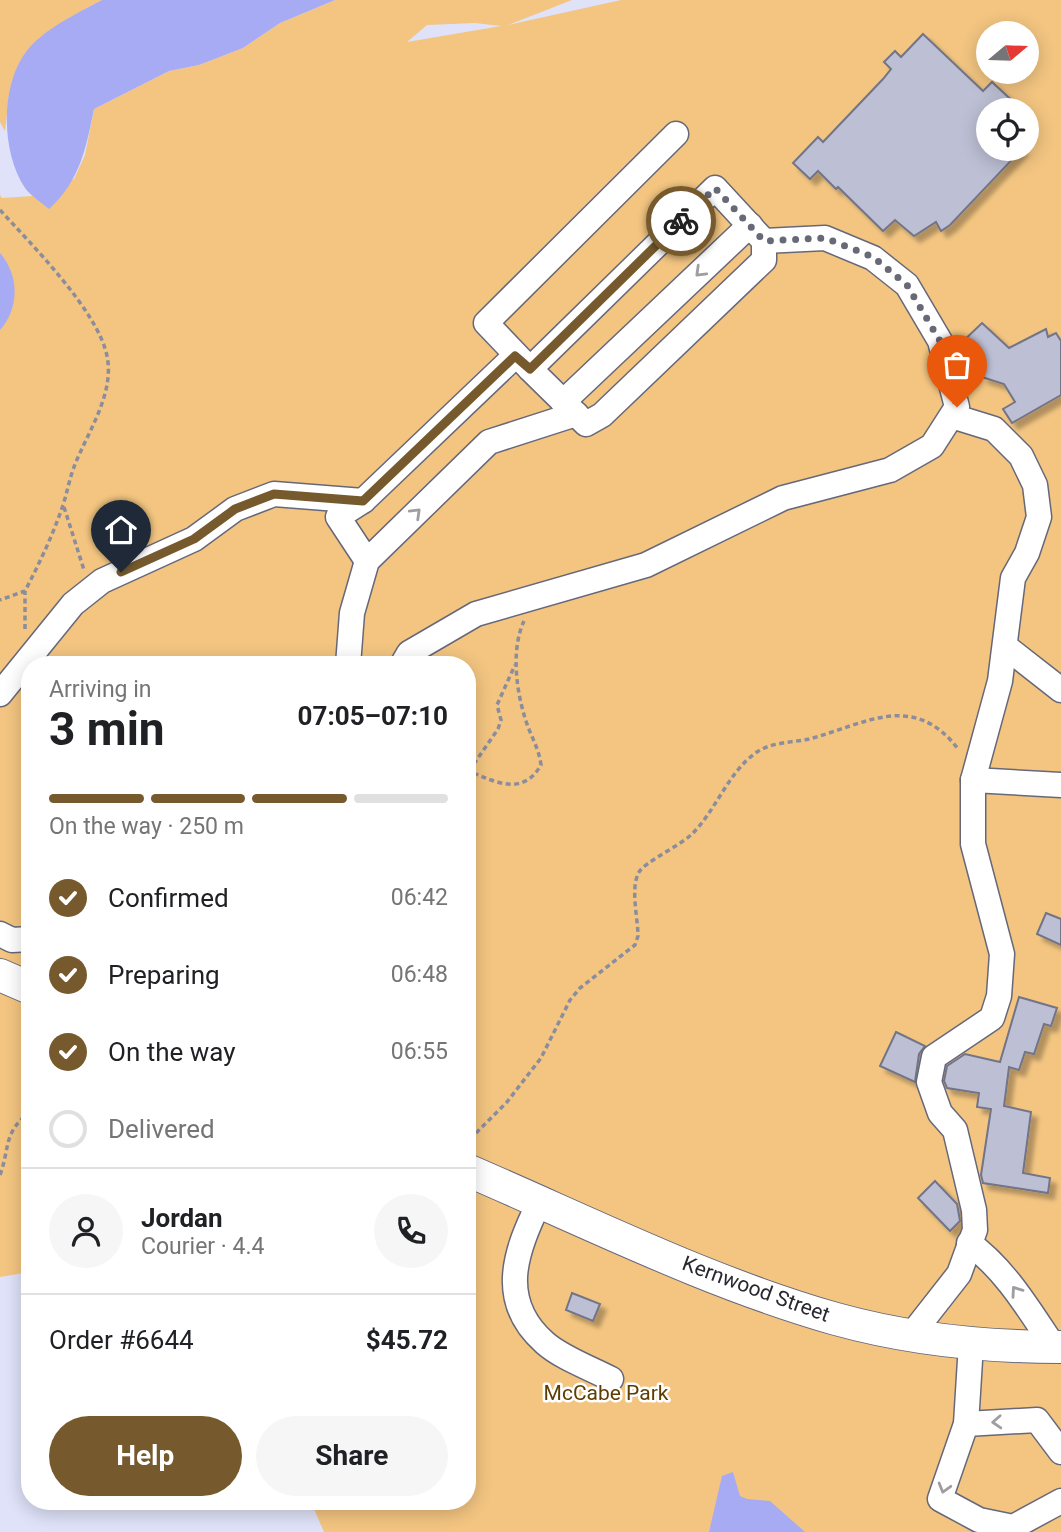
<!DOCTYPE html>
<meta charset="utf-8">
<style>
body{margin:0;font-family:Roboto,sans-serif;background:#f6f6f6;color:#202124;height:100vh;display:flex;flex-direction:column;font-size:26px;white-space:nowrap}
*{box-sizing:border-box;margin:0}
p{font-size:23px;color:#757577}
.icon{flex:none;width:38px;height:38px;fill:none;stroke:currentColor;stroke-width:2;stroke-linecap:round;stroke-linejoin:round}
.map{position:relative;flex:1;overflow:hidden}
.side{position:absolute;left:21px;top:656px;width:455px;height:854px;display:flex;flex-direction:column;background:#fff;border-radius:28px;box-shadow:0 4px 18px #0003}
.side>*{flex:none}
.needle{width:46px;rotate:71deg}
.buttons{position:absolute;left:976px;top:21px;display:grid;gap:14px}
.buttons a{display:grid;place-items:center;width:63px;height:63px;border-radius:50%;background:#fff;box-shadow:0 4px 18px #0003;font-size:35px}
.pin{position:absolute;display:grid;place-items:center;width:60px;height:60px;color:#fff;margin:-72px -30px;border-radius:50% 50% 50% 0;rotate:-45deg;box-shadow:0 0 7px #0007}
.pin .icon{rotate:45deg}
.courier{position:absolute;display:grid;place-items:center;width:70px;height:70px;margin:-35px;border:5px solid #765a2d;border-radius:50%;background:#fff;color:#222;box-shadow:0 2px 9px #0007}
.head em{font-style:normal;font-weight:700}
.head div{display:flex;flex-direction:column-reverse}
.head{display:flex;align-items:center;justify-content:space-between;height:119px;padding:0 28px}
h1{font-size:46px;font-weight:700;line-height:52px}
.bar{display:grid;grid-template-columns:repeat(4,1fr);gap:10px 7px;align-content:center;height:84px;padding:0 28px}
.bar i{height:9px;border-radius:5px;background:#e0e0e0}
.bar .current{background:#765a2d}
.bar p{grid-column:span 4}
.line{display:flex;align-items:center;gap:18px;padding:0 28px;border-top:2px solid #e0e0e0}
.line div{flex:1}
.round{display:grid;place-items:center;flex:none;width:74px;height:74px;border-radius:37px;background:#f6f6f6}
ol{padding:0 28px;list-style:none}
li{display:flex;align-items:center;gap:21px;height:77px}
li p{margin-inline-start:auto}
li .icon{padding:7px;border-radius:50%;background:#765a2d;color:#fff;stroke-width:4}
li:last-child{color:#757577}
li i{width:38px;height:38px;border:4px solid #e0e0e0;border-radius:50%}
.action{display:flex;gap:14px;margin-top:auto;padding:14px 28px}
.action a{flex:1;height:80px;border-radius:42px;background:#765a2d;color:#fff;font-size:28px;font-weight:700;line-height:80px;text-align:center}
.action a+a{background:#f6f6f6;color:#202124}
.map>svg:first-child{display:block}
.green{fill:#f3c581;fill-rule:evenodd}
.water{fill:#a7abf4}
.building{fill:#bdbfd4;stroke:#727487;stroke-width:2;filter:url(#shadow)}
.lines{fill:none;stroke-linecap:round;stroke-linejoin:round}
.minor-casing{stroke:#66687a;stroke-width:27}
.major-casing{stroke:#66687a;stroke-width:34}
.path{stroke:#8b8d9d;stroke-width:3.5;stroke-dasharray:5 3.5;stroke-linecap:butt}
.minor{stroke:#fff;stroke-width:24}
.major{stroke:#fff;stroke-width:32}
.oneway{stroke:#9e9ea2}
.done{stroke:#686976;stroke-width:7;stroke-dasharray:0 12.6}
.route{stroke:#765a2d;stroke-width:9}
.labels{text-anchor:middle;stroke-width:5;stroke-linejoin:round;paint-order:stroke}
.street-label{font-size:21px;fill:#282830;stroke:#fff}
.park-label{font-size:21px;fill:#5d3e02;stroke:#fff}
</style>
<div class="map">
<svg width="1061" height="1532" viewBox="0 0 1061 1532">
<defs>
<filter id="shadow"><feDropShadow dx="6" dy="6" stdDeviation="2" flood-color="#0004"/></filter>
</defs>
<rect width="100%" height="100%" fill="#dfe2f8"/>
<g class="green">
<polygon points="0,0 102,0 83,10 9,95 5,131 0,122"/>
<path d="M 335,0 L 572,0 L 508,25 L 621,0 L 1061,0 L 1061,1532 L 324,1532 L 311,1502 L 467,1502 L 467,665 L 30,665 L 30,1272 L 0,1277 L 0,195 L 2,198 L 33,196 L 74,179 L 85,155 L 94,109 L 169,71 L 199,65 L 243,48 L 280,23 ZM 475,23 L 501,26 L 407,42 L 427,25 ZM 989,33 L 1027,33 L 1027,72 L 989,72 ZM 989,110 L 1027,110 L 1027,149 L 989,149 Z"/>
</g>
<g class="water">
<path d="M 102,0 L 335,0 L 280,23 L 243,48 L 199,65 L 169,71 L 94,109 C 86,148 80,181 49,209 C 41,202 31,196 25,188 C 0,151 0,80 30,47 C 47,28 79,12 102,0 Z"/>
<path d="M 0,253 C 19,275 20,307 0,330 Z"/>
<polygon points="733,1472 740,1496 747,1499 770,1501 805,1532 709,1532 722,1476"/>
</g>
<g class="building">
<polygon points="923,34 983,91 992,82 1022,110 989,110 989,149 1022,149 950,225 941,231 936,222 914,236 895,220 883,231 838,187 836,189 818,171 810,179 793,163 818,137 823,142 883,79 891,69 884,62 895,51 901,57"/>
<polygon points="982,323 1009,348 1046,329 1048,337 1056,333 1061,341 1061,395 1012,423 1003,409 1015,402 1004,384 982,377 985,368 959,345"/>
<polygon points="1046,913 1061,919 1061,945 1037,934"/>
<polygon points="1019,997 1057,1008 1051,1026 1044,1024 1034,1054 1025,1052 1019,1070 1009,1067 1004,1106 1031,1112 1023,1173 1050,1178 1048,1193 983,1183 981,1175 991,1109 977,1107 979,1093 947,1088 944,1081 947,1066 965,1054 1000,1062"/>
<polygon points="896,1032 925,1046 919,1054 915,1082 880,1066"/>
<polygon points="935,1181 957,1204 960,1221 950,1231 918,1198"/>
<polygon points="572,1293 600,1304 593,1321 566,1310"/>
</g>
<g class="lines">
<defs>
<g id="minor">
<polygon points="715,188 764,241 764,260 602,415 586,424 530,369"/>
<polyline points="530,369 486,323 676,134"/>
<polyline points="563,402 750,225"/>
<polyline points="367,561 338,517 363,501 515,356"/>
<polyline points="1006,647 1061,690"/>
<polyline points="348,665 352,613 367,561 489,442 576,414"/>
<polyline points="402,665 409,653 476,614 646,565 783,498 890,470 932,446 957,407 940,341 907,285 873,258 825,238 764,241"/>
<polyline points="0,694 73,604 102,581 194,539 235,509 274,494 363,501"/>
<polyline points="973,780 1061,785"/>
<polyline points="0,934 12,940 30,939"/>
<path d="M 540,1201 C 515,1251 497,1301 545,1343 C 562,1358 590,1368 611,1379"/>
<path d="M 969,1243 C 1006,1270 1029,1310 1054,1347"/>
<polyline points="912,1334 959,1274 975,1230 974,1210 955,1130 940,1113 929,1082 934,1057 992,1018 999,996 1002,954 973,844 973,780 1000,681 1013,578 1027,553 1039,517 1035,485 1021,456 994,429 952,416"/>
<polyline points="971,1344 966,1424 940,1499 979,1520 1013,1527 1061,1501"/>
<polyline points="966,1424 1037,1420 1061,1452"/>
</g>
<g id="major">
<polyline points="0,975 30,988"/>
<path d="M 467,1170 C 588,1222 709,1283 836,1319 C 908,1339 986,1347 1061,1347"/>
</g>
</defs>
<use href="#minor" class="minor-casing"/>
<use href="#major" class="major-casing"/>
<g class="path">
<path d="M 0,210 C 31,244 98,311 107,356 C 115,394 87,433 74,467 C 69,480 67,494 62,508 C 52,537 39,564 25,591 L 0,600"/>
<polyline points="64,507 84,570"/>
<polyline points="25,629 25,591"/>
<polyline points="469,771 498,729 501,720 497,705 515,665"/>
<path d="M 467,774 L 469,771 C 497,783 523,796 541,765 C 539,748 530,735 525,718 C 516,689 511,649 524,621"/>
<path d="M 476,1133 L 507,1102 L 541,1058 L 570,1000 L 580,988 L 635,945 L 638,936 C 638,918 630,888 639,872 C 645,862 679,846 691,835 C 715,812 727,775 753,755 C 768,742 790,743 809,739 C 866,724 913,690 959,750"/>
<path d="M 0,1175 C 10,1148 3,1132 30,1112"/>
</g>
<use href="#minor" class="minor"/>
<use href="#major" class="major"/>
</g>
<defs><path id="oneway-chevron" d="M-2-3.5L2.5 0L-2 3.5" fill="none" stroke-width="1.6" stroke-linecap="round" stroke-linejoin="round" transform="scale(1.75)"/></defs>
<g class="oneway">
<use href="#oneway-chevron" transform="translate(700 272) rotate(136)"/>
<use href="#oneway-chevron" transform="translate(416 513) rotate(-44)"/>
<use href="#oneway-chevron" transform="translate(1016 1291) rotate(-125)"/>
<use href="#oneway-chevron" transform="translate(997 1422) rotate(177)"/>
<use href="#oneway-chevron" transform="translate(944 1488) rotate(106)"/>
</g>
<g class="lines">
<polyline class="done" points="681,221 715,188 764,241 825,238 873,257 907,285 940,341 957,407"/>
<polyline class="route" points="121,572 194,539 235,509 274,494 363,501 515,356 530,369 681,221"/>
</g>
<g class="labels">
<g class="street-label">
<text transform="translate(756 1289) rotate(20)" y="7">Kernwood Street</text>
</g>
<g class="park-label">
<text x="606" y="1400">McCabe Park</text>
</g>
</g>
</svg>
<div class="buttons">
<a><svg class="needle" viewBox="-14 -14 28 28"><path d="M0-13l5 13h-10z" fill="#e53935"/><path d="M0 13l5-13h-10z" fill="#757577"/></svg></a>
<a><svg class="icon" aria-label="locate" viewBox="0 0 24 24"><circle cx="12" cy="12" r="6"/><path d="M12 2v4M12 18v4M2 12h4M18 12h4"/></svg></a>
</div>
<div class="pin" style="left:957px;top:407px;background:#ea580c"><svg class="icon" aria-label="bag" viewBox="0 0 24 24"><path d="M5 8h14l-1 12H6zM9 8a3 3 0 0 1 6 0"/></svg></div>
<div class="pin" style="left:121px;top:572px;background:#1f2937"><svg class="icon" aria-label="home" viewBox="0 0 24 24"><path d="M3 11l9-7 9 7M6 9v11h12V9"/></svg></div>
<div class="courier" style="left:681px;top:221px"><svg class="icon" aria-label="bike" viewBox="0 0 24 24"><circle cx="6" cy="16" r="4"/><circle cx="18" cy="16" r="4"/><path d="M6 16l4-8h5l3 8M10 8l3 8H6M13 5h3"/></svg></div>
<section class="side">
<div class="head"><div><h1>3 min</h1><p>Arriving in</p></div><em>07:05–07:10</em></div>
<div class="bar"><i class="current"></i><i class="current"></i><i class="current"></i><i></i><p>On the way · 250 m</p></div>
<ol>
<li><svg class="icon" aria-label="check" viewBox="0 0 24 24"><path d="M5 12l5 5 9-10"/></svg>Confirmed<p>06:42</p></li>
<li><svg class="icon" aria-label="check" viewBox="0 0 24 24"><path d="M5 12l5 5 9-10"/></svg>Preparing<p>06:48</p></li>
<li><svg class="icon" aria-label="check" viewBox="0 0 24 24"><path d="M5 12l5 5 9-10"/></svg>On the way<p>06:55</p></li>
<li><i></i>Delivered</li>
</ol>
<div class="line" style="height:126px"><a class="round"><svg class="icon" aria-label="person" viewBox="0 0 24 24"><circle cx="12" cy="8" r="4"/><path d="M4 21q1-7 8-7t8 7"/></svg></a><div><b>Jordan</b><p>Courier · 4.4</p></div><a class="round"><svg class="icon" aria-label="phone" viewBox="0 0 24 24"><path d="M5 4h4l2 5-3 2q2 4 5 5l2-3 5 2v4C11 20 4 13 5 4z"/></svg></a></div>
<div class="line" style="height:91px"><div>Order #6644</div><b>$45.72</b></div>
<div class="action"><a>Help</a><a>Share</a></div>
</section>
</div>
